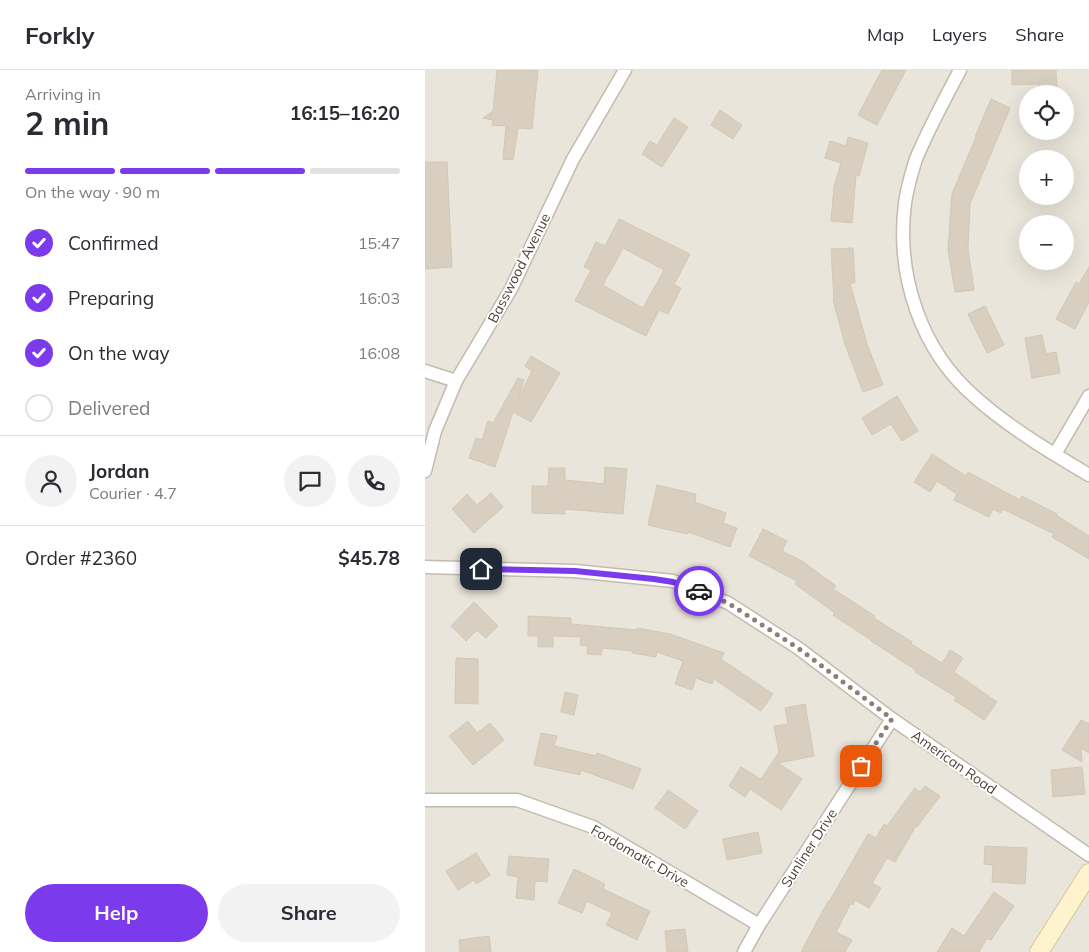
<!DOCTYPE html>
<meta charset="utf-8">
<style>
body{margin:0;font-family:Mulish,sans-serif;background:#f2f2f3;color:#2b2b33;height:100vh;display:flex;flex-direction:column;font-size:19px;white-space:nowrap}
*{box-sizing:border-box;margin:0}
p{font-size:16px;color:#7c7c81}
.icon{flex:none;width:28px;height:28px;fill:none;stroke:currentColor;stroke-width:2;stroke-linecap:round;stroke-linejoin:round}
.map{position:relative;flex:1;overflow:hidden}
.sheet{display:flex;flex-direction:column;background:#fff;width:425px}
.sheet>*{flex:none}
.tools{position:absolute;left:594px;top:15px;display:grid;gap:10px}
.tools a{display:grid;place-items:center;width:55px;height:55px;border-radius:50%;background:#fff;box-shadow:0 5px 20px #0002;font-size:25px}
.pin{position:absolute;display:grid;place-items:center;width:42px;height:42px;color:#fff;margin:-21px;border-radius:10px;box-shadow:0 2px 8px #0006}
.courier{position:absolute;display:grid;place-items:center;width:50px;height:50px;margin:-25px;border:4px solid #7c3aed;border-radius:50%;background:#fff;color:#222;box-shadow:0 1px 6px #0007}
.summary em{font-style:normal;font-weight:700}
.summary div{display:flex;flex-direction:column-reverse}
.summary{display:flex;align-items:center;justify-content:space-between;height:85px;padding:0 25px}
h1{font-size:32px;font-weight:700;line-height:38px}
.bar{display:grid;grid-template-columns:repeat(4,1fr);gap:8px 5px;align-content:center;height:60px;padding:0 25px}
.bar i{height:6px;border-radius:4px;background:#e1e1e2}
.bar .active{background:#7c3aed}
.bar p{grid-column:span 4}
.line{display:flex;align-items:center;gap:12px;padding:0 25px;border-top:1px solid #e1e1e2}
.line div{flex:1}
.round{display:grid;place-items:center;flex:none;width:52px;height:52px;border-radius:26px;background:#f2f2f3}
ol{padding:0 25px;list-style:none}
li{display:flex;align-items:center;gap:15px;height:55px}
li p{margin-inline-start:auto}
li .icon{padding:5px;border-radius:50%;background:#7c3aed;color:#fff;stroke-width:4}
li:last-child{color:#7c7c81}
li i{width:28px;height:28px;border:2px solid #e1e1e2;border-radius:50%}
.action{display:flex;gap:10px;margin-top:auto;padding:10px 25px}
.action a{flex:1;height:58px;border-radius:30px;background:#7c3aed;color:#fff;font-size:20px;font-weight:700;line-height:58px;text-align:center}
.action a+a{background:#f2f2f3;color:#2b2b33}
header{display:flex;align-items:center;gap:30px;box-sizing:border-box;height:70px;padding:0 25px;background:#fff;border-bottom:1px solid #e1e1e2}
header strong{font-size:24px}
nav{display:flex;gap:28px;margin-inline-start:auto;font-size:18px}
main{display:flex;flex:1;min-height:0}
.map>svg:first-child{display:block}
.residential{fill:#eae5da;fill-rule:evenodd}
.building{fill:#d8cfc1;stroke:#d3c7b4;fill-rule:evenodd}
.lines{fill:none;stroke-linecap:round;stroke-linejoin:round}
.street-casing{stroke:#c2bbae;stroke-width:15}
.secondary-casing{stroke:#d6c79b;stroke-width:20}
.street{stroke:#fff;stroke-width:12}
.secondary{stroke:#fff3cd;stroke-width:18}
.done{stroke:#878178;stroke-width:5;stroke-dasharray:0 9}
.route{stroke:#7c3aed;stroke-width:6}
.labels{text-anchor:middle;stroke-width:4;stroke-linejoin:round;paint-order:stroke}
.street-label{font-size:14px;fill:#4b4439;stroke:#fff}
</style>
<header>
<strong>Forkly</strong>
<nav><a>Map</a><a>Layers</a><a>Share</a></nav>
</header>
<main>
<section class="sheet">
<div class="summary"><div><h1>2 min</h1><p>Arriving in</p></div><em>16:15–16:20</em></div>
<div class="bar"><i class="active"></i><i class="active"></i><i class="active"></i><i></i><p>On the way · 90 m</p></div>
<ol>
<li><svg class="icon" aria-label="check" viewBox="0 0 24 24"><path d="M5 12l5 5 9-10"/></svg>Confirmed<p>15:47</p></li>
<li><svg class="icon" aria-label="check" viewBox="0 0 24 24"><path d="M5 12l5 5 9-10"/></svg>Preparing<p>16:03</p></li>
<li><svg class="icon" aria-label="check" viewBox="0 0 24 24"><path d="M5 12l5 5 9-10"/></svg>On the way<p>16:08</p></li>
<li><i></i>Delivered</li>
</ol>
<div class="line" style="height:90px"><a class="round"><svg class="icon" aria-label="person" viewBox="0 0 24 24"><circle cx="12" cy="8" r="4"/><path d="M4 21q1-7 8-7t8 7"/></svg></a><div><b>Jordan</b><p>Courier · 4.7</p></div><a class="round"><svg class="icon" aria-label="chat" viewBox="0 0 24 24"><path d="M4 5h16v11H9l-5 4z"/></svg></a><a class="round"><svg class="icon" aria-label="phone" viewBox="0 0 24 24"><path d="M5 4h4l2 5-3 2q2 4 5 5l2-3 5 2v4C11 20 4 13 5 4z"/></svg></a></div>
<div class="line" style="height:65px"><div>Order #2360</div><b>$45.78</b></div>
<div class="action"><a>Help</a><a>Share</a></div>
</section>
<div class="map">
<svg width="664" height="882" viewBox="0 0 664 882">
<rect width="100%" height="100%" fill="#f6f3ec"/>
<path class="residential" d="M 0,0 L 664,0 L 664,882 L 0,882 ZM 602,24 L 640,24 L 640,61 L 602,61 ZM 602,89 L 640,89 L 640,126 L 602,126 ZM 602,154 L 640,154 L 640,191 L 602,191 Z"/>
<g class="building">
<polygon points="72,0 113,0 107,59 93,58 88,90 78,89 81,56 67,55 68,50 58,48 68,41"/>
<polygon points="457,0 481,0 452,55 433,45"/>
<polygon points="587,0 631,0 632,21 614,22 614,14 587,15"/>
<polygon points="566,29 585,38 545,134 543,178 549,220 530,222 523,180 527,124 551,67 550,67"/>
<polygon points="295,40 317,55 308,69 286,55"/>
<polygon points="249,48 263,57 237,97 217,84 225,71 232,75"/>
<polygon points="423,67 443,73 434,106 431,105 427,153 406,151 409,117 416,93 400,88 405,71 421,76"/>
<polygon points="0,92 22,92 27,197 0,199"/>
<path d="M 194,149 L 265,184 L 249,215 L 256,218 L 243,244 L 234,240 L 221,266 L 150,231 L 166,200 L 159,197 L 171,172 L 180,176 ZM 198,178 L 239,200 L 218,238 L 178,215 Z"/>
<polygon points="428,178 430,213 425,213 442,274 458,315 438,322 420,274 408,230 409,229 406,179"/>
<polygon points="664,197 664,232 650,259 631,249 651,212 654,214"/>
<polygon points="560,236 579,275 562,283 543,244"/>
<polygon points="617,265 621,284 631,282 635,303 607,308 600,268"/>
<polygon points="106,286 135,303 106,352 88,342 70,397 44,388 51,368 57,370 63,351 68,353 93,308 99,310 93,329 107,301 100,296"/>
<polygon points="472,326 493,361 477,371 466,354 447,365 437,348"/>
<polygon points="507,384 541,406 543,402 595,430 597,426 632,444 631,445 664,466 664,489 627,467 629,464 578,439 576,443 568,439 564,447 529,430 532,424 512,411 505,422 489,412"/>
<polygon points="180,397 202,399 198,444 140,439 140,444 107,443 107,416 123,416 124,398 140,398 140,410 179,414"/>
<polygon points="232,415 271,424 270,432 301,443 298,453 312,458 305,477 263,462 262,464 223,455"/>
<polygon points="66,423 78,437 49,463 27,439 42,424 52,435"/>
<polygon points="338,459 362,471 357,481 377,491 411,516 408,519 450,546 449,548 487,572 486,574 517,593 525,580 538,588 529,602 572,632 559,650 529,630 531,627 490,602 491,600 446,571 446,570 408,545 410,543 370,514 372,511 324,486"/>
<polygon points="49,532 73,556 61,568 52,560 41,571 26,556"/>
<polygon points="103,546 146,548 146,554 212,560 212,558 245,564 299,583 296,589 348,624 336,641 289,609 287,614 271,608 267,620 250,614 258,591 232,582 231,587 207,583 208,581 177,578 176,585 162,584 163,576 155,575 156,567 128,566 128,577 113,577 113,566 103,566"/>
<polygon points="31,588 53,589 53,634 30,633"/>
<polygon points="140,622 153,625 149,645 136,642"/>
<polygon points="380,634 389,686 353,693 377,709 356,740 325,719 320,727 304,716 316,697 336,709 354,682 349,656 363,654 360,638"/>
<polygon points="656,650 664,654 664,683 656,678 657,692 637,680"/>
<polygon points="43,651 52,663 65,653 79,670 48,695 24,666"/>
<polygon points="116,663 132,666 129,676 171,686 172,683 216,699 208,719 156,700 155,705 109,695"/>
<polygon points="657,697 660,724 628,727 626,700"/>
<polygon points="500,716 515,726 492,757 491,756 470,792 462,788 447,813 456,818 444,838 430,830 428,835 426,833 411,862 427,870 420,882 376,882 403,831 404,832 443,764 451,768 459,754 462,756 490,718 495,722"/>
<polygon points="243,720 273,741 260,759 230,738"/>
<polygon points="333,762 337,783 302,790 298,769"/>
<polygon points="560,776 602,778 600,814 567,812 568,795 559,794"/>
<polygon points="51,783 65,805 51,814 49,810 33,820 21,801"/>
<polygon points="84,786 124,789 122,812 110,811 109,830 91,828 93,807 82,805"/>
<polygon points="149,799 180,814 178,819 225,841 212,870 181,855 187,843 162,831 157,843 133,833"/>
<polygon points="569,822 589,836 566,870 562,868 554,882 512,882 527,858 539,866"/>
<polygon points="260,859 263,882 242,882 240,861"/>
<polygon points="64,866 66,882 35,882 34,870"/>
</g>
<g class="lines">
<defs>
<g id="street">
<path d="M 535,0 C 523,23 510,47 499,71 C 496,78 492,85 490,92 C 486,105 482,119 480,133 C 471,205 495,280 551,328 C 585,358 625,382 664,405"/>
<polyline points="0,301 31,311"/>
<polyline points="630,384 664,326"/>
<polyline points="0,401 10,361 31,311 86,219 148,89 200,0"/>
<polyline points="0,497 150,501 248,511 303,533 373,578 467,649 664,785"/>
<polyline points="0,730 92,730 168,757 334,855"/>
<polyline points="319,882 334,855 467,649"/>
</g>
<polyline id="secondary" points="614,882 664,803"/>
</defs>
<use href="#street" class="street-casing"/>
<use href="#secondary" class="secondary-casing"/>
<use href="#street" class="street"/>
<use href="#secondary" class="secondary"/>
</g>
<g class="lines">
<polyline class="done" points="274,521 303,533 373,578 467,649 436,696"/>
<polyline class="route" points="56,499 150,501 229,509 248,512 274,521"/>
</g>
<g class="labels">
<g class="street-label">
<text transform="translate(94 198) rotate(-63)" y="5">Basswood Avenue</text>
<text transform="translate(529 692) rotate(35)" y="5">American Road</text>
<text transform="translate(384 778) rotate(-57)" y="5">Sunliner Drive</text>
<text transform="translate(215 786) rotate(30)" y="5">Fordomatic Drive</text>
</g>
</g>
</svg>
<div class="tools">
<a><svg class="icon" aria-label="locate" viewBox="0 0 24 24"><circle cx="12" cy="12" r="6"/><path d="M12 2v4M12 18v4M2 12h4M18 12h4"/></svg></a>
<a>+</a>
<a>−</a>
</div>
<div class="pin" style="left:436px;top:696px;background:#ea580c"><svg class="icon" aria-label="bag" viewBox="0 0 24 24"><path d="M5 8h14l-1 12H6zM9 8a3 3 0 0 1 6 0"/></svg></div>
<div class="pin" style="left:56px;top:499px;background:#1f2937"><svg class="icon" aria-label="home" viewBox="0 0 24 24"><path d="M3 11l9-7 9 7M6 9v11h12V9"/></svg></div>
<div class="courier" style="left:274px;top:521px"><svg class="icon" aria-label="car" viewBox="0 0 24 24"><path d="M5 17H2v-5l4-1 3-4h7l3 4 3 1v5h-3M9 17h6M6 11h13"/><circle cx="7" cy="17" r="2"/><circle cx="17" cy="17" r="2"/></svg></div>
</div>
</main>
